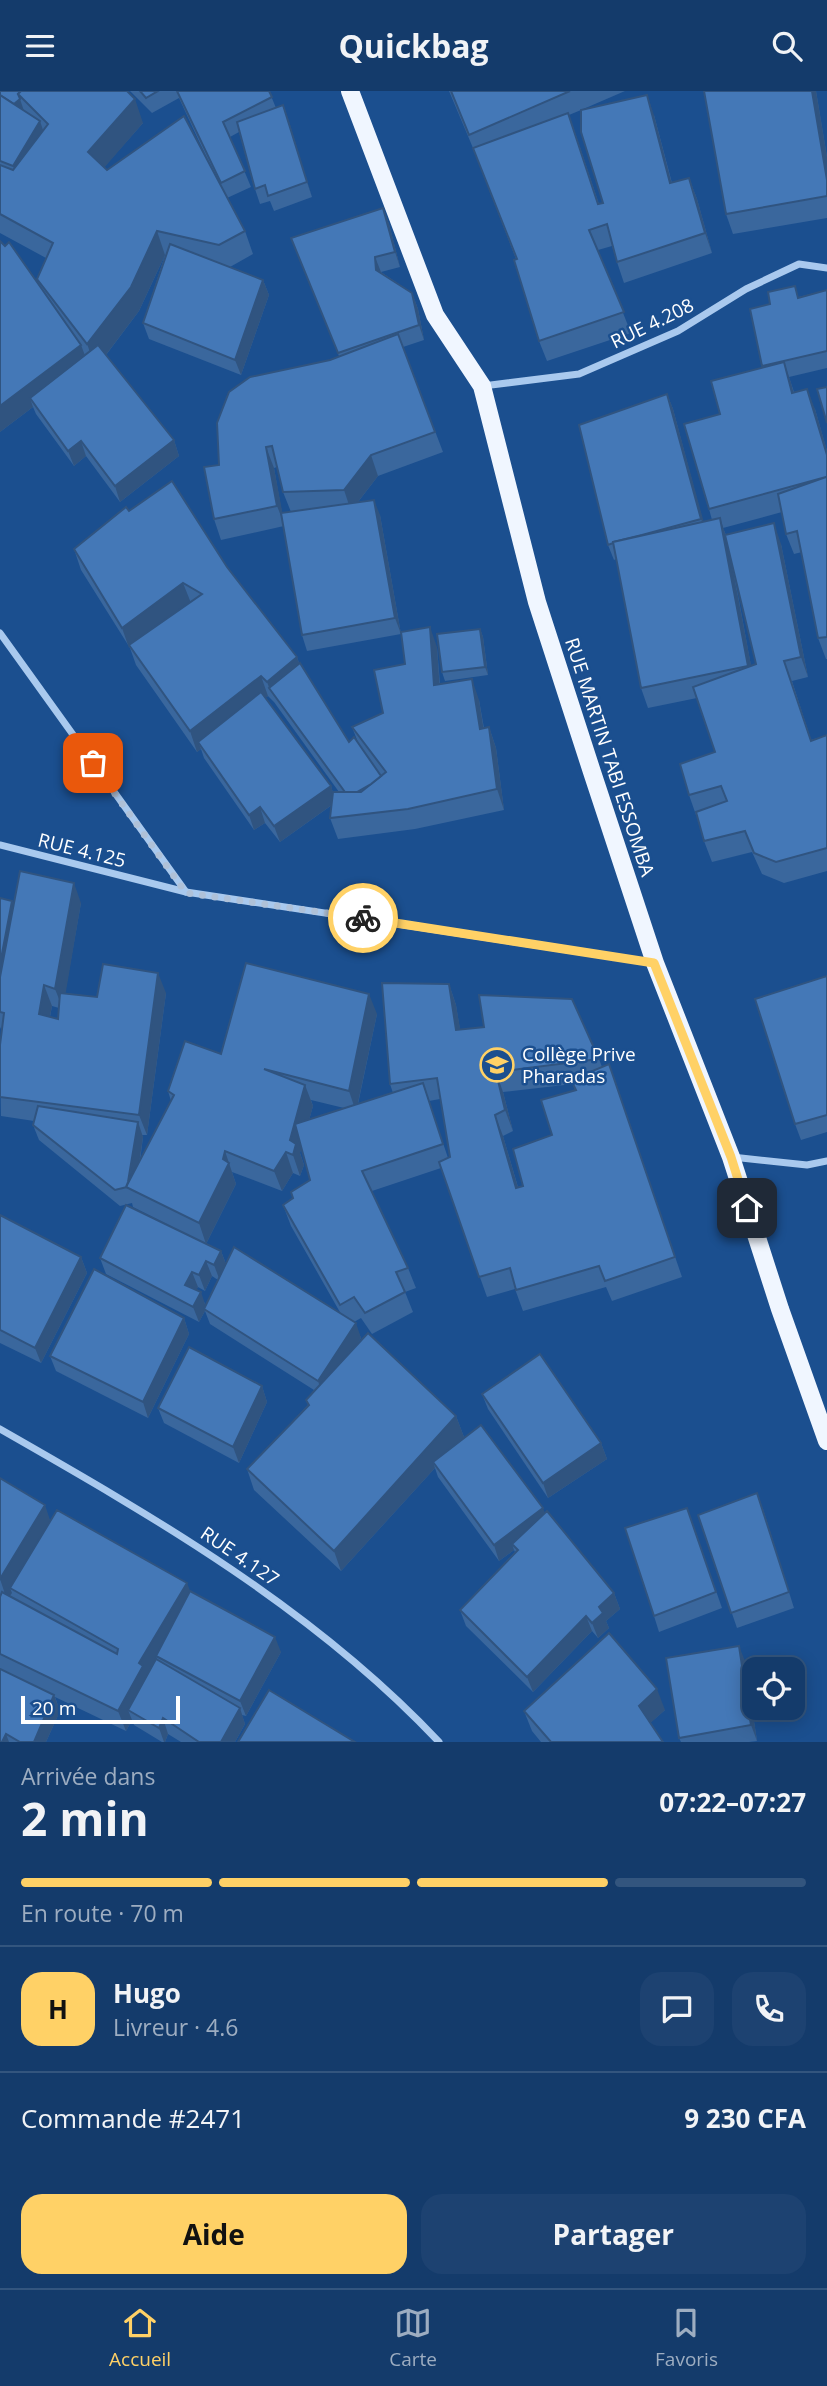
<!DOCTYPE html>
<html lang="fr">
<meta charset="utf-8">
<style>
body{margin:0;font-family:"Open Sans",sans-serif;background:#1d4271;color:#f1f3f6;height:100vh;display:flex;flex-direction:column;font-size:26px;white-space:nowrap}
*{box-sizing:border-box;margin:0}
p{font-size:23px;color:#9dadc1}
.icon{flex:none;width:38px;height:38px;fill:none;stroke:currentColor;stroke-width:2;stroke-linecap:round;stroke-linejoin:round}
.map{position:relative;height:1651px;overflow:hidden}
.sheet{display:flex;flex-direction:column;background:#143b6b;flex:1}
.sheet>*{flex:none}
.fabs{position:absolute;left:742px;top:1566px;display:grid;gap:14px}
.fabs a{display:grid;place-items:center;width:63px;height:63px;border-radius:14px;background:#143b6b;box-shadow:0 4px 18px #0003,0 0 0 2px #33557e;font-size:35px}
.scale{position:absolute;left:21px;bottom:18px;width:159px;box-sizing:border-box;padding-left:7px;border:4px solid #fff;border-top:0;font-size:19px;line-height:24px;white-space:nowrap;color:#fff;-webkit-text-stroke:5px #1b4f8f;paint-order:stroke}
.pin{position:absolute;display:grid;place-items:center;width:60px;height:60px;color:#fff;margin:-30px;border-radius:14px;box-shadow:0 4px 10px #0006}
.courier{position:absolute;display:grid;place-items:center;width:70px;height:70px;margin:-35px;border:5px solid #ffd166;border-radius:50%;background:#fff;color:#222;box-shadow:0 2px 9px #0007}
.summary em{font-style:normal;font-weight:700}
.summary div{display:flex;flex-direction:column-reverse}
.summary{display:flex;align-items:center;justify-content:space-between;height:119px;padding:0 21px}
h1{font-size:46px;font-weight:700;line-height:52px}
.bar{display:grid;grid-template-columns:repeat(4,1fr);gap:10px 7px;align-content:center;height:84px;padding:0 21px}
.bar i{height:9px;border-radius:5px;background:#33557e}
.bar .current{background:#ffd166}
.bar p{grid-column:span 4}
.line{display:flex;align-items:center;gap:18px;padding:0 21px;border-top:2px solid #33557e}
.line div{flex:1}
.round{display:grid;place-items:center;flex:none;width:74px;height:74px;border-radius:21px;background:#1d4271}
.button{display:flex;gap:14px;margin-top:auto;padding:14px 21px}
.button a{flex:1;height:80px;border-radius:21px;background:#ffd166;color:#111;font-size:28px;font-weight:700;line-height:80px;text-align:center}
.button a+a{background:#1d4271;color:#f1f3f6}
header{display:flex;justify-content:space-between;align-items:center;height:91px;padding:0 21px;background:#143b6b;font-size:32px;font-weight:700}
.dock{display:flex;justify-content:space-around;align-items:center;height:98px;border-top:2px solid #33557e;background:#143b6b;font-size:19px;color:#9dadc1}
.dock a{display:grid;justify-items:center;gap:4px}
.dock .current{color:#ffd166}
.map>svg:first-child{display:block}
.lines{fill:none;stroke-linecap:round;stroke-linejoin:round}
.street{stroke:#a9c9ee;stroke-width:7}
.primary{stroke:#f0f6ff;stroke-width:18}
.wall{fill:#3a679d;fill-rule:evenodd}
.shaded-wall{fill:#305480}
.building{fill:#4478b7;stroke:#305480;stroke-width:2}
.done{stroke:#afc1d8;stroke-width:7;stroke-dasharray:0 12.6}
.route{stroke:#ffd166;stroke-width:9}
.labels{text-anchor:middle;stroke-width:5;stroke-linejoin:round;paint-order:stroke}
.street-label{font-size:19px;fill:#fff;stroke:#1b4f8f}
.poi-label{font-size:19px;fill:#fff;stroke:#1b4f8f;text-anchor:start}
</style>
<header><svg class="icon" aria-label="menu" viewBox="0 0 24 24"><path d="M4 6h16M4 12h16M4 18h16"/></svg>Quickbag<svg class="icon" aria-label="search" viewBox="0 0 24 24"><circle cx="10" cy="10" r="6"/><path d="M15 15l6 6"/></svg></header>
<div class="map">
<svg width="827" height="1651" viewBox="0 0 827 1651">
<rect width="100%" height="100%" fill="#1b4f8f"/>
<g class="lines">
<g class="street">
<polyline points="483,295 579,283 678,240 746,198 799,173 827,177"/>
<polyline points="0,542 186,801"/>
<polyline points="0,754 186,801 654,872"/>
<polyline points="732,1066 807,1074 827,1070"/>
<path d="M 0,1338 C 156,1427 315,1519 439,1651"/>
</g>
<polyline class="primary" points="350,0 435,224 482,295 537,511 592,681 655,872 731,1066 780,1218 827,1350"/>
</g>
<g class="wall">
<polygon points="0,0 143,32 104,76 107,79 217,89 179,7 152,22 130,0 269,0 276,17 283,14 312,106 274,120 270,110 260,113 255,98 239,41 230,46 251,96 227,107 245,140 253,163 230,176 263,189 269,204 241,284 149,248 143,232 165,164 139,220 106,264 174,349 179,365 120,411 86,365 74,375 36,323 33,316 0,341 39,194 37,188 46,167 0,142"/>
<path d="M 449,0 L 625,0 L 581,19 L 654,24 L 672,92 L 689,87 L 697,108 L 712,162 L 624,192 L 617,171 L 612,155 L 598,159 L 631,242 L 547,270 L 539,250 L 516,168 L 473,57 ZM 581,19 L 603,112 L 599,113 L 569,24 Z"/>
<polygon points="704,0 816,0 827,66 827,127 733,143 726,123"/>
<path d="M 383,117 L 389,133 L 400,176 L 381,181 L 412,202 L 418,218 L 424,249 L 403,256 L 443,361 L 378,385 L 358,411 L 380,424 L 401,543 L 307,560 L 302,544 L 284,435 L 221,449 L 214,428 L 219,374 L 330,269 L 339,265 L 291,147 ZM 277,376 L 283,401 L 291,421 L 282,422 L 274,377 Z"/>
<path d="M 827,199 L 827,277 L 789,286 L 794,301 L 815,318 L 827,360 L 827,568 L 826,568 L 818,547 L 802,461 L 794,463 L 786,443 L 782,421 L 723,437 L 726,444 L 781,453 L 808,586 L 792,590 L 811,649 L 827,644 L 827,780 L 784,792 L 762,783 L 752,761 L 712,771 L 704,750 L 697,724 L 696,724 L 689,704 L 715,661 L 697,607 L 648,617 L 641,597 L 616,468 L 614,469 L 608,454 L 667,303 L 673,318 L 703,431 L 712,429 L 709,418 L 720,323 L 762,277 L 750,218 ZM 734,482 L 756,573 L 751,575 Z"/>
<path d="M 129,420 L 227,476 L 297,566 L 299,572 L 349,651 L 359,654 L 352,636 L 383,622 L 405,573 L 437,556 L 440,593 L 479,609 L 484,637 L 489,636 L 496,657 L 504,719 L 415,738 L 338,748 L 330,727 L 332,714 L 280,751 L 265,732 L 254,739 L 204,667 L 201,658 L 197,661 L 136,574 L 130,557 L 81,479 L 74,458 ZM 268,605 L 274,611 L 339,701 L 333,702 L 331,695 L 265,607 Z"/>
<polygon points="480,538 483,546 488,584 445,590 442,581"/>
<path d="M 0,807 L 12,810 L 14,814 L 81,812 L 65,902 L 97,906 L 166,902 L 147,1044 L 142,1044 L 143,1046 L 140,1070 L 171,1010 L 168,1000 L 221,963 L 377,923 L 358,1013 L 393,1002 L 390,993 L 449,893 L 456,914 L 460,939 L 599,968 L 602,976 L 609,973 L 682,1186 L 612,1210 L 606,1196 L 523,1220 L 515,1198 L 487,1206 L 441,1077 L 372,1100 L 408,1177 L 416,1197 L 405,1201 L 413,1221 L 372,1243 L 361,1227 L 354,1231 L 361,1247 L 356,1255 L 456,1325 L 464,1346 L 461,1350 L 545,1422 L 614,1502 L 620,1518 L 606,1530 L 609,1537 L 598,1547 L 592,1540 L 533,1601 L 466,1535 L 460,1519 L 515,1461 L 514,1459 L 499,1470 L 438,1386 L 435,1377 L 341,1480 L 254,1399 L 247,1378 L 308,1314 L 306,1309 L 314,1299 L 210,1233 L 205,1220 L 199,1231 L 106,1183 L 100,1167 L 221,1160 L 226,1173 L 341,1223 L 291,1135 L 283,1114 L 293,1107 L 310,1089 L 301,1056 L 300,1062 L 304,1074 L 300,1085 L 293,1082 L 282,1100 L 232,1081 L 236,1093 L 206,1153 L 133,1116 L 132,1112 L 120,1115 L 39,1049 L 33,1034 L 34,1030 L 1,1025 L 0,954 L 2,940 L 0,936 ZM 52,915 L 59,917 L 58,928 L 50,926 ZM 573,993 L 575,999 L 552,1044 L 523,1095 L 518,1096 L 503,1045 L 513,1040 L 503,1001 ZM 440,1008 L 450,1066 L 448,1067 L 429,1010 ZM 311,1009 L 344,1017 L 309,1029 L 313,1015 ZM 212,1185 L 218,1189 L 206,1214 L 196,1199 L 198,1196 L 205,1200 Z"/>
<polygon points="827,885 827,1041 801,1049 795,1033"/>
<polygon points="0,1124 81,1166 87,1182 41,1272 0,1252"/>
<polygon points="184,1227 189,1243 148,1327 56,1280 50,1265"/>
<polygon points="262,1295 267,1311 239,1372 164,1332 158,1317"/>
<polygon points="482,1303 601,1352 607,1368 548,1407 488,1318"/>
<polygon points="0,1387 50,1429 190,1500 281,1561 246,1625 242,1624 245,1633 235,1651 181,1651 168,1643 165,1651 162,1651 134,1634 132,1629 126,1640 55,1606 60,1620 46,1651 0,1651"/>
<polygon points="687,1417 722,1517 659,1541 654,1525"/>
<polygon points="763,1418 794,1517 737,1537 698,1424"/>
<polygon points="745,1570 757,1650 749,1651 681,1651 679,1647"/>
<polygon points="665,1619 650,1632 663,1651 541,1651 532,1640 524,1620"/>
</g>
<g class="shaded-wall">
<polygon points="812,0 816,0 827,66 827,89"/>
<polygon points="647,4 654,24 677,113 670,92"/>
<polygon points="20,8 25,23 11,17"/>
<polygon points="135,8 143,32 97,85 88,61"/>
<polygon points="283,14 289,30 312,106 307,91"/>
<polygon points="40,30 48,54 22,99 13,75"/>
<polygon points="689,87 697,108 712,162 705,142"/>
<polygon points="383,117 389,133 400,176 395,161"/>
<polygon points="157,140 165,164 139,220 96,277 87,253"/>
<polygon points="375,166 381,181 376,179"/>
<polygon points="263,189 269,204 241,284 235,269"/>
<polygon points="412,202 418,218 424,249 419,234"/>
<polygon points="81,254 89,275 30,307 33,316 0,341 0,315"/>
<polygon points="784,271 791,292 799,322 792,302"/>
<polygon points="807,298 815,318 827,360 827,364"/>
<polygon points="667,303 673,318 707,443 701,428"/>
<polygon points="174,349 179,365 120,411 115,395"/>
<polygon points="81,350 86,365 74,375 68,360"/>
<polygon points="266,356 274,377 285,435 277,415"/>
<polygon points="371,364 378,385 351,420 344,399"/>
<polygon points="374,409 380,424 401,543 395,527"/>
<polygon points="720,427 727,448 755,595 748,575"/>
<polygon points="774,432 781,453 808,586 801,566"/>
<polygon points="183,492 191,512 129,554 129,557 122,537"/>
<polygon points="430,536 437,556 441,615 434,594"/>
<polygon points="480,538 483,546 488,584 485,576"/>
<polygon points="297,566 304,586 270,599 267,591"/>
<polygon points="261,585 268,605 202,657 198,651 201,658 197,661 190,640"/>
<polygon points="472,588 479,609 487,659 480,638"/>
<polygon points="489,636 496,657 504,719 497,698"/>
<polygon points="331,695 336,711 280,751 274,735"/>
<polygon points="260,716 265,732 254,739 249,724"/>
<polygon points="74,792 81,812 63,918 55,898"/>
<polygon points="12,810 17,825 0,918 0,873"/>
<polygon points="158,882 166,902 147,1044 139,1024"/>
<polygon points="449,893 456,914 464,960 456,939"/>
<polygon points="44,894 52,915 46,944 39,923"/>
<polygon points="369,903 377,923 356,1021 349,1000"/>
<polygon points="496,981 503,1001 513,1040 505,1019"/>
<polygon points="305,994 313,1015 300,1062 304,1074 300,1085 293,1064 290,1049"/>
<polygon points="495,1024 503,1045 524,1117 516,1097"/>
<polygon points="138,1031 143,1046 135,1100 128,1096"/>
<polygon points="225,1060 236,1093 206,1153 199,1132 223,1068"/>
<polygon points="286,1061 293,1082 282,1100 274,1080"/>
<polygon points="221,1160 227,1176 220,1190 214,1174"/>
<polygon points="81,1166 87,1182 41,1272 35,1257"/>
<polygon points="206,1170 212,1185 205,1200 199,1184"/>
<polygon points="192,1181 198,1196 191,1209 185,1194"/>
<polygon points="201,1201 206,1216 204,1218 205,1220 199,1231 193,1216"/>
<polygon points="184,1227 189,1243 148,1327 143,1311"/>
<polygon points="356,1232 361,1247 323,1305 318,1290"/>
<polygon points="262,1295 267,1311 239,1372 233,1356"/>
<polygon points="456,1325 464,1346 437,1376 433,1371 435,1377 341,1480 334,1460"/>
<polygon points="601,1352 607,1368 548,1407 543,1392"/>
<polygon points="757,1402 763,1418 794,1517 789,1501"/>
<polygon points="45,1414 52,1435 10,1497 12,1502 7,1509 0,1488"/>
<polygon points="543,1417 549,1432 512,1453 514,1459 499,1470 494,1454"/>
<polygon points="187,1492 195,1512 156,1565 159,1572 128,1619 132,1629 126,1640 118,1620 139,1572"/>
<polygon points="614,1502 620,1518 606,1530 609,1537 598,1547 592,1532 599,1516"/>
<polygon points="586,1525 592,1540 533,1601 527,1586"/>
<polygon points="275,1546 281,1561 246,1625 240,1610"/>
<polygon points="739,1555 745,1570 757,1650 751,1634"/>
<polygon points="657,1598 665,1619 647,1635 639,1615"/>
<polygon points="54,1604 60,1620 46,1651 34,1651"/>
<polygon points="240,1617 245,1633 235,1651 221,1651"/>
<polygon points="163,1627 168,1643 165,1651 164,1651 159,1637"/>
<polygon points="6,1643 9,1651 2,1651"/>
</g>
<g class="building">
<polygon points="0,0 21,0 18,3 20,8 14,13 0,4"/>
<polygon points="21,0 127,0 135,8 88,61 107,79 184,25 245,140 219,154 157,140 131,196 87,253 37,188 53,152 0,123 0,74 13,79 48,33 18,3"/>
<polygon points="140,0 158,0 146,7"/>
<polygon points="177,0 269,0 272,6 223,31 245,80 221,92"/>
<polygon points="451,0 570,0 469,44"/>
<polygon points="704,0 812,0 827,89 827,105 726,123"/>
<polygon points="0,4 40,30 13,75 0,70"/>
<polygon points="647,4 670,92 689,87 705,142 617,171 607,133 589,139 624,221 539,250 514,169 517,168 473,57 568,22 598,113 603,112 581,41 581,19"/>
<polygon points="283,14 307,91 268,105 265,94 255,98 237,31"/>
<polygon points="383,117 395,161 375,166 376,179 412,202 419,234 338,262 291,147"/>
<polygon points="0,150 5,155 9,151 81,254 0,315"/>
<polygon points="170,153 263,189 235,269 143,232"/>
<polygon points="795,195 798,207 827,199 827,260 762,275 750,218 770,213 768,201"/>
<polygon points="398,243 435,341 371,364 344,399 283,401 272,355 266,356 277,415 214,428 204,376 219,374 217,332 229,301 250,286 330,269"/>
<polygon points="98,254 174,349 115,395 81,350 68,360 30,307"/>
<polygon points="784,271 792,302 807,298 827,364 827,546 818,547 797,440 786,443 778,403 826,386 709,418 684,333 720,323 711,290"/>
<polygon points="827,296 827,332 817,298"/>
<polygon points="667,303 701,428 642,444 613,451 613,452 608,454 579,334"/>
<polygon points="172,390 227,476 297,566 267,591 261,585 190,640 129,554 202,503 183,492 122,537 74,458 126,416 129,420"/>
<polygon points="374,409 395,527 302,544 281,422"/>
<polygon points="720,427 748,575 641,597 613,451"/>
<polygon points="774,432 801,566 784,570 811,650 827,644 827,757 776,771 754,762 745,740 704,750 696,721 727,710 721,695 689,704 680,673 715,661 693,596 756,573 725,444"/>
<polygon points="430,536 434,594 472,588 480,638 489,636 497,698 408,718 330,727 333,701 361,701 386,681 352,636 383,622 374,579 405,573 401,541"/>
<polygon points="480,538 485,576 442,581 437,543"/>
<polygon points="300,572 349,651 354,646 381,685 371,693 357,701 345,701 269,597"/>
<polygon points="261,601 331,695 274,735 260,716 249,724 198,651"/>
<polygon points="20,780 74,792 55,898 44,894 39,923 58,928 60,902 97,906 103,873 158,882 139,1024 0,1006 0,954 4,922 0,921 0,886"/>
<polygon points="0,807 12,810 0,873"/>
<polygon points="246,872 369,903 349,1000 264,978 305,994 290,1049 296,1053 293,1064 286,1061 274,1080 225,1060 223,1068 229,1072 199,1132 126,1096 174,1004 168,1000 185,950 221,963"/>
<polygon points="827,885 827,1024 795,1033 755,908"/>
<polygon points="382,892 449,893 456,939 484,936 479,904 572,908 599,968 496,981 505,1019 495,1024 516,1097 523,1095 513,1058 552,1044 541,1009 576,999 571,989 609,973 675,1166 605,1190 599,1175 516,1199 510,1177 479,1186 439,1071 450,1066 437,987 390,993"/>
<polygon points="423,992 443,1053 362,1080 408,1177 396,1181 405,1201 365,1222 354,1206 340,1214 283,1114 293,1107 291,1101 310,1089 295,1033"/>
<polygon points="38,1015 138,1031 128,1091 126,1096 127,1096 115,1099 33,1034"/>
<polygon points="126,1114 221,1160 214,1174 206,1170 199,1184 192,1181 185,1194 201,1201 193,1216 100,1167"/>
<polygon points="0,1124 81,1166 35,1257 0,1239"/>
<polygon points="234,1156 356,1232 318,1290 204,1218"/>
<polygon points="94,1178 184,1227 143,1311 50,1265"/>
<polygon points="368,1242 456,1325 334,1460 247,1378 309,1314 306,1309"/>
<polygon points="189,1256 262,1295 233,1356 158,1317"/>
<polygon points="540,1263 601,1352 543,1392 482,1303"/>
<polygon points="481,1334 543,1417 494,1454 433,1371"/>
<polygon points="0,1387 45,1414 0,1488"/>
<polygon points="757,1402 789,1501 731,1522 698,1424"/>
<polygon points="687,1417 716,1501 654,1525 625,1437"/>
<polygon points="57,1419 187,1492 139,1572 143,1575 118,1620 0,1563 0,1506 2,1501 117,1563 118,1558 10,1497"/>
<polygon points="547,1420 614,1502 599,1516 603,1522 592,1532 586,1525 527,1586 460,1519 518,1459 512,1453"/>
<polygon points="190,1500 275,1546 240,1610 156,1565"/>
<polygon points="609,1542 657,1598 639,1615 663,1651 551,1651 524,1620"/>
<polygon points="739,1555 751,1634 679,1647 666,1567"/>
<polygon points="156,1568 240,1617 221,1651 199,1651 163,1627 159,1637 128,1619"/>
<polygon points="0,1578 54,1604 34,1651 20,1651 6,1643 2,1651 0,1651"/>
<polygon points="269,1599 355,1651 238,1651"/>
</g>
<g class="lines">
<polyline class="done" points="93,672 186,802 363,827"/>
<polyline class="route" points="363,827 654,872 731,1066 747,1117"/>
</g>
<defs>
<symbol id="school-ring" viewBox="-11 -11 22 22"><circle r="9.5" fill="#1b4f8f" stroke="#ffd166" stroke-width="1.5"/><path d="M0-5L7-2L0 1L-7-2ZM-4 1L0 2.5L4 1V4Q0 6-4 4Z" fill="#ffd166"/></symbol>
</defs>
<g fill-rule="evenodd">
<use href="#school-ring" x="478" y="955" width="38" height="38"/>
</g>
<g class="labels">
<g class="street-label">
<text transform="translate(652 232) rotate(-26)" y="7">RUE 4.208</text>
<text transform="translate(610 666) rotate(72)" y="7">RUE MARTIN TABI ESSOMBA</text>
<text transform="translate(82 759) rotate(14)" y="7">RUE 4.125</text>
<text transform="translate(240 1465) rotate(34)" y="7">RUE 4.127</text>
</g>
<g class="poi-label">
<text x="522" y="970">Collège Prive<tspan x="522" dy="22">Pharadas</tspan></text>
</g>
</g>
</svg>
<div class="fabs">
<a><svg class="icon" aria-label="locate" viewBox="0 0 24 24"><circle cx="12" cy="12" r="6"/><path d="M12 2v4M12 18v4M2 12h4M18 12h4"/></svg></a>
</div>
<div class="scale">20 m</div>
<div class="pin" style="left:93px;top:672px;background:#ea580c"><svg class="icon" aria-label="bag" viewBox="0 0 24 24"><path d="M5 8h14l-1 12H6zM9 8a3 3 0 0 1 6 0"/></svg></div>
<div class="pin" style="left:747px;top:1117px;background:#1f2937"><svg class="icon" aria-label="home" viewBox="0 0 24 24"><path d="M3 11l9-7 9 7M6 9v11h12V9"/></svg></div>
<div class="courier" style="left:363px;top:827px"><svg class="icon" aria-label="bike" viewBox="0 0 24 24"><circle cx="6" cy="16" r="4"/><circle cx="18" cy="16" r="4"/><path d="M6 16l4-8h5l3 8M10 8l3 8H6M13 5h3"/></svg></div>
</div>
<section class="sheet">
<div class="summary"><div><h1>2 min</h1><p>Arrivée dans</p></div><em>07:22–07:27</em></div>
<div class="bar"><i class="current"></i><i class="current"></i><i class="current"></i><i></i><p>En route · 70 m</p></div>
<div class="line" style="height:126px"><b class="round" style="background:#ffd166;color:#111">H</b><div><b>Hugo</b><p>Livreur · 4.6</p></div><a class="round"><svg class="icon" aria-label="chat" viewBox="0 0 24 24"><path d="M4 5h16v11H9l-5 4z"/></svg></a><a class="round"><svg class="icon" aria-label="phone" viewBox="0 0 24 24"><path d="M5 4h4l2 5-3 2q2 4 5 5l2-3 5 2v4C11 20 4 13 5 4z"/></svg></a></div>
<div class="line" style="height:91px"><div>Commande #2471</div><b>9 230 CFA</b></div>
<div class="button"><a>Aide</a><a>Partager</a></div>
</section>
<nav class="dock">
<a class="current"><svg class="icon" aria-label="home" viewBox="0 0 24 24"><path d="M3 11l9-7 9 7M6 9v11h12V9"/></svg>Accueil</a>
<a><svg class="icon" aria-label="map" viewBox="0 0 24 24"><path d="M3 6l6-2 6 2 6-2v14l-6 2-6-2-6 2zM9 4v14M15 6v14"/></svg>Carte</a>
<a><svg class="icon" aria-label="saved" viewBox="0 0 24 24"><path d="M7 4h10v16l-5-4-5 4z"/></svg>Favoris</a>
</nav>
